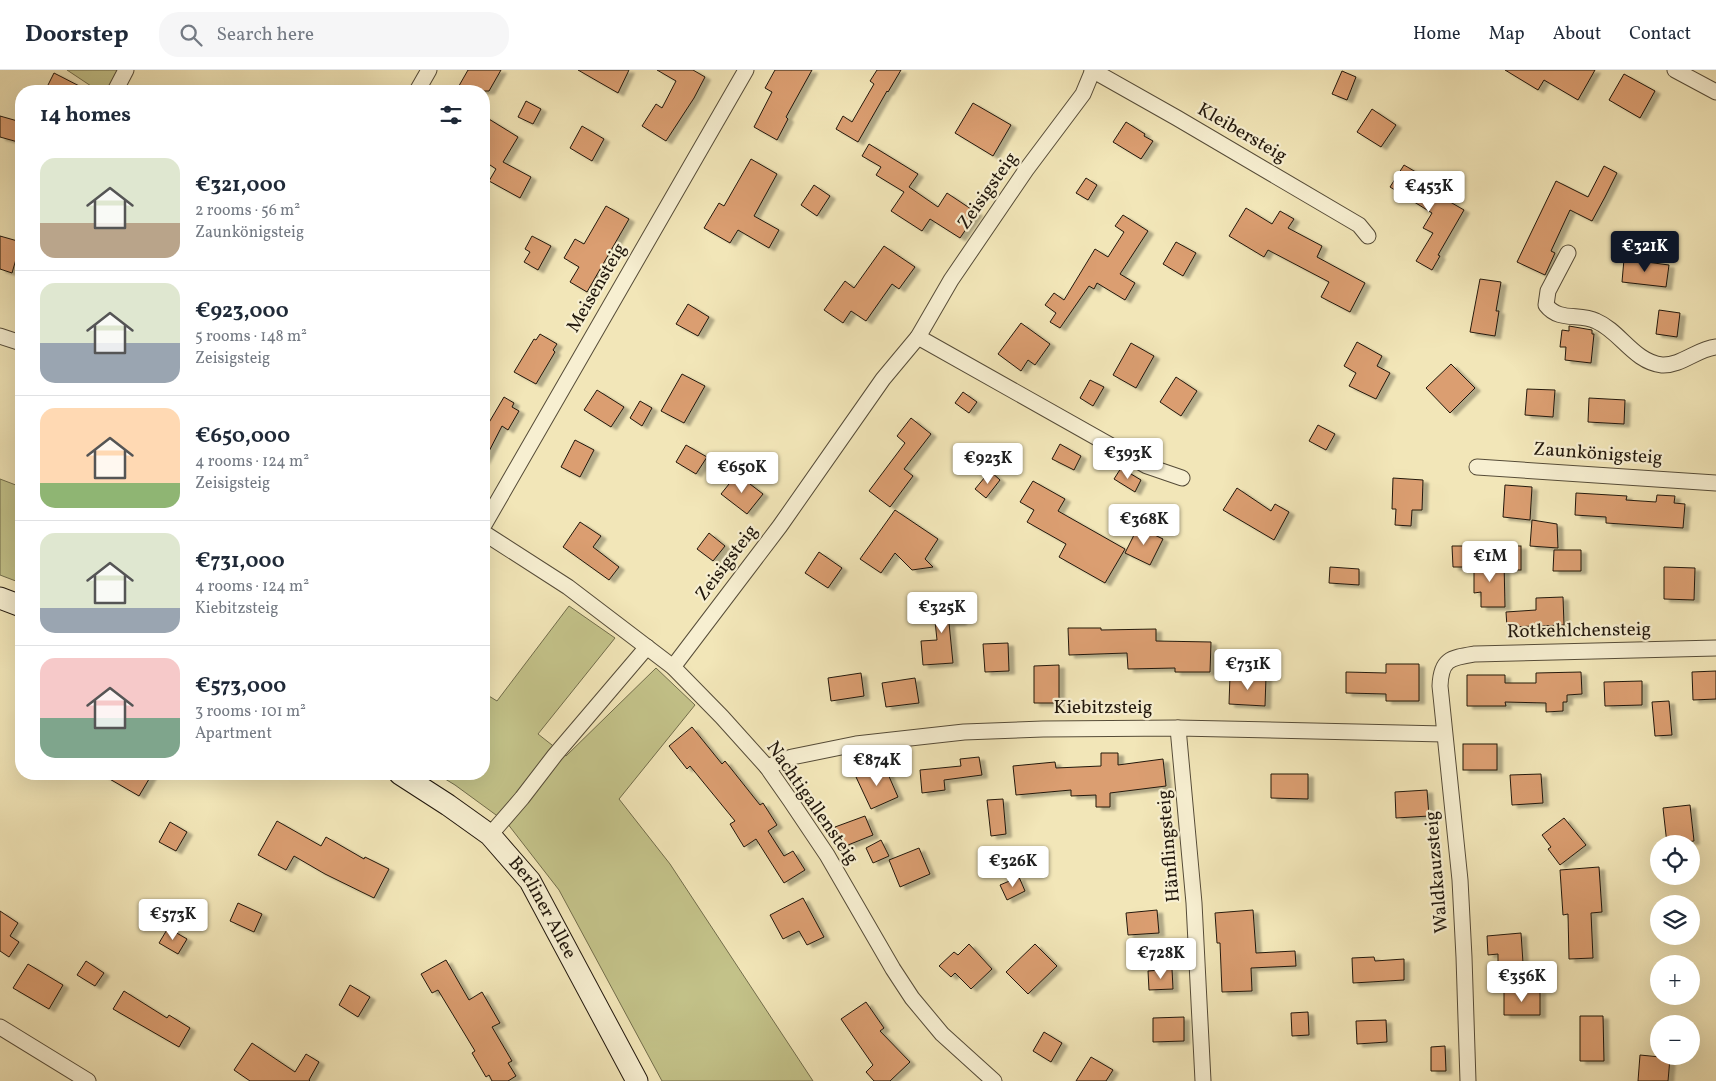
<!DOCTYPE html>
<meta charset="utf-8">
<style>
body{margin:0;font-family:Vollkorn,serif;background:#f6f6f7;color:#1f2937;height:100vh;display:flex;flex-direction:column;font-size:19px;white-space:nowrap}
*{box-sizing:border-box;margin:0}
p{font-size:16px;color:#747a83}
.icon{flex:none;width:28px;height:28px;fill:none;stroke:currentColor;stroke-width:2;stroke-linecap:round;stroke-linejoin:round}
.map{position:relative;flex:1;overflow:hidden}
.side{position:absolute;left:15px;top:15px;width:475px;height:695px;display:flex;flex-direction:column;background:#fff;border-radius:20px;box-shadow:0 5px 20px #0002}
.side>*{flex:none}
.fabs{position:absolute;left:1650px;top:765px;display:grid;gap:10px}
.fabs a{display:grid;place-items:center;width:50px;height:50px;border-radius:50%;background:#fff;box-shadow:0 5px 20px #0002;font-size:25px}
.price{position:absolute;translate:-50% -42px;padding:0 11px;border-radius:5px;background:#fff;color:#222;font-size:16px;line-height:32px;filter:drop-shadow(0 1px 2px #0008)}
.price::after{content:'';position:absolute;left:50%;top:30px;width:15px;height:11px;margin-left:-8px;background:inherit;clip-path:polygon(0 0,100% 0,50% 100%)}
.price.active{background:#111827;color:#fff}
ul{padding:0;list-style:none}
li{display:flex;align-items:center;gap:15px;height:125px;padding:0 25px}
li+li{border-top:1px solid #e0e1e3}
li span{display:grid;place-items:center;flex:none;width:140px;height:100px;border-radius:15px;color:#555}
li>.icon{margin-inline-start:auto}
span .icon{width:60px;height:60px;fill:#fffc;stroke-width:1}
li b{font-size:21px}
h2{display:flex;justify-content:space-between;align-items:center;height:60px;padding:0 25px;font-size:21px}
header{display:flex;align-items:center;gap:30px;box-sizing:border-box;height:70px;padding:0 25px;background:#fff;border-bottom:1px solid #e0e1e3}
header strong{font-size:24px}
nav{display:flex;gap:28px;margin-inline-start:auto;font-size:18px}
.search{width:350px;height:45px;background:#f6f6f7;display:flex;align-items:center;gap:12px;box-sizing:border-box;padding:0 18px;border-radius:20px;color:#747a83;font-size:19px}
.map>svg:first-child{display:block}
.green{fill:#c3c289;stroke:#726d4b}
.building{fill:#db9e71;stroke:#22180d;filter:url(#shadow)}
.lines{fill:none;stroke-linecap:round;stroke-linejoin:round}
.street-casing{stroke:#564c38;stroke-width:17}
.secondary-casing{stroke:#22180d;stroke-width:23}
.street{stroke:#f7efd1;stroke-width:15}
.secondary{stroke:#f7efd1;stroke-width:21}
.labels{text-anchor:middle;dominant-baseline:central;stroke-width:4.5;stroke-linejoin:round;paint-order:stroke}
.street-label{font-size:19px;fill:#22180d;stroke:#f7efd1}
</style>
<header>
<strong>Doorstep</strong>
<div class="search"><svg class="icon" aria-label="search" viewBox="0 0 24 24"><circle cx="10" cy="10" r="6"/><path d="M15 15l6 6"/></svg>Search here</div>
<nav><a>Home</a><a>Map</a><a>About</a><a>Contact</a></nav>
</header>
<div class="map">
<svg width="1716" height="1011" viewBox="0 0 1716 1011">
<defs>
<filter id="shadow"><feDropShadow dx="5.5" dy="3" stdDeviation="1" flood-color="#0004"/></filter>
</defs>
<rect width="100%" height="100%" fill="#f2e6b8"/>
<filter id="stains"><feTurbulence type="fractalNoise" baseFrequency=".004" numOctaves="4"/><feColorMatrix values="0 0 0 0 .2 0 0 0 0 .09 0 0 0 0 .02 0 0 0 .5 -.17"/></filter>
<radialGradient id="worn" r=".72"><stop offset=".6" stop-color="#630" stop-opacity="0"/><stop offset="1" stop-color="#630" stop-opacity=".3"/></radialGradient>
<!-- green -->
<g class="green">
<path d="M67 0H123L113 21 94 18Z"/>
<path d="M0 409 21 417V513L0 505Z"/>
<path d="M569 536 615 568 538 664 566 686 656 598 695 635 619 729 670 794 813 1011H662L559 820 507 753 455 715 437 704H484V623L497 631Z"/>
</g>
<!-- building -->
<g class="building">
<path d="M468 0H501L489 21H456Z"/>
<path d="M578 0H629L618 23Z"/>
<path d="M657 0H693L705 7 694 28 666 71 642 56 656 34 662 38 676 11Z"/>
<path d="M775 0H812L786 47 788 49 777 70 754 57 772 22 765 18Z"/>
<path d="M877 0H901L888 22 887 21 858 72 836 59 843 46 852 52 874 14 870 11Z"/>
<path d="M1505 0H1595L1578 30 1544 10 1538 20Z"/>
<path d="M1342 1 1356 7 1347 30 1332 24Z"/>
<path d="M54 3 89 21H45Z"/>
<path d="M1624 4 1655 21 1640 48 1609 30Z"/>
<path d="M526 31 541 39 533 54 518 47Z"/>
<path d="M973 33 1011 55 993 86 955 63Z"/>
<path d="M1372 39 1396 55 1381 77 1357 62Z"/>
<path d="M0 46 21 52 18 72 0 67Z"/>
<path d="M484 46 518 67 503 92 531 107 520 128 489 111 496 99 484 91Z"/>
<path d="M1126 52 1145 64 1144 66 1153 71 1141 89 1113 72Z"/>
<path d="M582 56 604 69 592 91 570 78Z"/>
<path d="M869 74 918 104 909 117 938 137 947 123 977 143 960 168 930 149 922 161 891 141 904 122 876 105 881 97 862 86Z"/>
<path d="M751 89 777 104 754 146 779 160 769 178 738 160 730 173 704 158 719 133 724 136Z"/>
<path d="M1404 95 1431 111 1426 118 1464 140 1438 185 1440 186 1432 200 1416 191 1433 163 1423 158 1432 143 1390 117Z"/>
<path d="M1604 96 1617 103 1605 127 1592 151 1570 140 1551 181 1555 183 1545 205 1517 192 1556 111 1588 127Z"/>
<path d="M1086 108 1097 115 1088 130 1076 123Z"/>
<path d="M814 115 830 126 817 146 801 135Z"/>
<path d="M606 136 629 149 587 222 570 212 579 197 564 188 575 169 584 174Z"/>
<path d="M1246 138 1272 154 1280 141 1294 149 1288 158 1322 176 1317 187 1365 213 1350 242 1321 227 1329 212 1268 180 1264 187 1229 166Z"/>
<path d="M1123 145 1148 161 1120 204 1135 213 1125 230 1097 213 1094 219 1089 216 1060 258 1050 252 1056 243 1045 235 1054 223 1064 230 1095 179 1108 187 1124 162 1115 156Z"/>
<path d="M0 166 21 172 12 203 0 199Z"/>
<path d="M532 166 551 176 538 200 524 192 530 182 525 179Z"/>
<path d="M1176 172 1196 183 1183 206 1163 194Z"/>
<path d="M884 176 915 197 899 219 892 214 866 251 851 241 843 253 824 240 845 211 854 218Z"/>
<path d="M1624 189 1669 195 1666 217 1622 212Z"/>
<path d="M1480 209 1501 212 1496 241H1499L1495 266 1470 262Z"/>
<path d="M688 234 709 247 698 266 676 254Z"/>
<path d="M1659 240 1680 243 1677 267 1656 264Z"/>
<path d="M1021 253 1050 274 1035 295 1028 290 1021 301 998 284Z"/>
<path d="M1569 256 1592 260V264H1594L1591 293 1565 290 1566 277H1560L1562 260 1569 261Z"/>
<path d="M540 264 557 274 553 280 555 282 536 314 514 302 534 269 536 270Z"/>
<path d="M1357 272 1382 286 1377 296 1390 303 1376 329 1349 316 1356 303 1344 296Z"/>
<path d="M1131 273 1154 286 1136 318 1113 305Z"/>
<path d="M1451 294 1475 318 1450 343 1426 318Z"/>
<path d="M682 304 705 316 684 353 661 341Z"/>
<path d="M1176 307 1197 321 1181 346 1160 332Z"/>
<path d="M1090 310 1104 317 1093 336 1080 328Z"/>
<path d="M1527 319 1555 320 1553 347 1525 345Z"/>
<path d="M597 320 624 337 611 357 584 340Z"/>
<path d="M963 322 977 332 969 343 955 333Z"/>
<path d="M504 327 514 333 512 337 519 341 508 360 502 356 484 391V361Z"/>
<path d="M1589 328 1625 330 1624 354 1588 352Z"/>
<path d="M640 331 652 338 642 356 630 348Z"/>
<path d="M911 348 931 364 904 399 913 406 890 437 869 421 905 373 897 366Z"/>
<path d="M1318 355 1335 364 1326 380 1309 371Z"/>
<path d="M575 370 594 380 580 407 561 397Z"/>
<path d="M1060 374 1081 386 1074 400 1052 389Z"/>
<path d="M686 375 707 387 696 404 676 392Z"/>
<path d="M1121 398 1141 410 1135 422 1114 409Z"/>
<path d="M990 401 1000 410 986 428 975 419Z"/>
<path d="M737 404 763 424 747 444 721 424Z"/>
<path d="M1393 408 1423 410 1422 440H1412L1411 456 1395 455 1396 439H1392Z"/>
<path d="M1033 411 1065 429 1058 441 1125 479 1105 513 1059 487 1066 474 1027 452 1034 440 1020 432Z"/>
<path d="M1505 415 1532 417 1530 450 1503 447Z"/>
<path d="M1237 418 1271 441 1275 434 1289 442 1274 470 1223 440Z"/>
<path d="M1576 423 1627 426 1626 430 1656 432 1657 425 1675 426 1674 433 1685 434 1683 458 1606 453V447L1575 445Z"/>
<path d="M895 440 938 469 925 489 933 497 912 500 895 483 881 503 860 489Z"/>
<path d="M1532 450 1557 454 1558 478 1530 476Z"/>
<path d="M580 452 601 466 593 477 619 497 609 510 563 477Z"/>
<path d="M1138 457 1163 469 1150 495 1125 483Z"/>
<path d="M709 463 725 476 713 491 697 479Z"/>
<path d="M1452 476H1466V497H1453Z"/>
<rect x="1507" y="476" width="14" height="24"/>
<path d="M1554 480H1581V501H1553Z"/>
<path d="M819 482 842 498 828 518 805 503Z"/>
<path d="M1474 492H1504L1505 537H1481V522L1474 523Z"/>
<path d="M1330 497 1359 499V515L1329 513Z"/>
<path d="M1664 497 1695 498 1694 530 1664 529Z"/>
<path d="M1563 527 1564 555 1507 557 1506 542 1536 540V528Z"/>
<path d="M959 529 961 552 949 553 953 593 923 595 921 571 937 570 933 532Z"/>
<path d="M1068 558H1101V560L1156 559V571L1211 572 1210 602H1175V598L1128 599 1127 583 1069 585Z"/>
<path d="M1008 573 1009 601 985 602 983 574Z"/>
<path d="M1386 594H1419V631H1386V624L1346 623V602L1386 603Z"/>
<path d="M1059 595V633H1034V596Z"/>
<path d="M1716 601V629L1693 630 1692 602Z"/>
<path d="M1581 602 1582 624 1567 625V632H1563V641L1546 642V633L1505 632 1506 636H1467V605H1505V613H1536V603Z"/>
<path d="M861 603 864 626 831 631 828 608Z"/>
<path d="M1230 606 1266 607 1265 636 1229 634Z"/>
<path d="M915 608 919 633 886 637 882 613Z"/>
<path d="M1642 611V635L1605 636 1604 612Z"/>
<path d="M1669 631 1672 665 1655 666 1652 632Z"/>
<path d="M692 657 722 694 725 691 760 735 763 733 777 755 768 761 784 786 793 781 805 800 784 813 756 769 744 777 730 754 735 751 690 696 687 699 669 676Z"/>
<rect x="1463" y="674" width="34" height="26"/>
<path d="M1101 683H1118V695L1163 689 1166 716 1110 723V737H1096V725L1071 726V720L1016 725 1013 696 1055 692 1056 698 1101 696Z"/>
<path d="M979 687 982 705 944 710 945 720 922 723 920 700 961 696 960 689Z"/>
<path d="M884 695 898 727 871 739 856 707Z"/>
<path d="M101 704H152L139 726Z"/>
<path d="M1271 704H1308V729L1271 728Z"/>
<path d="M1541 704 1543 733 1512 735 1510 705Z"/>
<path d="M1427 720 1429 746 1396 748 1395 722Z"/>
<path d="M1003 729 1006 764 991 766 987 730Z"/>
<path d="M1690 735 1694 771 1667 774 1663 738Z"/>
<path d="M865 746 873 765 843 777 835 757Z"/>
<path d="M1564 748 1586 775 1560 795 1548 779 1551 777 1542 765Z"/>
<path d="M277 751 321 776 326 767 364 789 365 787 389 799 374 828 325 804 294 786 286 800 258 785Z"/>
<path d="M170 752 187 762 176 781 159 772Z"/>
<path d="M881 770 889 786 873 793 866 778Z"/>
<path d="M919 778 930 804 900 817 889 790Z"/>
<path d="M1599 797 1602 842 1591 843 1593 888 1569 889 1568 844 1563 845 1560 800Z"/>
<path d="M1019 807 1025 821 1007 830 1000 815Z"/>
<path d="M803 828 824 867 807 875 799 861 783 869 770 845Z"/>
<path d="M238 833 262 844 254 862 230 851Z"/>
<path d="M1157 840 1159 863 1128 865 1126 843Z"/>
<path d="M1253 840 1256 883 1295 881 1296 896 1251 898 1252 921 1222 922 1220 873H1217L1215 843Z"/>
<path d="M0 841 18 853 10 866 19 872 9 887 0 881Z"/>
<path d="M168 858 187 869 178 884 159 873Z"/>
<path d="M1521 863 1523 893 1498 895V884L1488 885 1487 866Z"/>
<path d="M969 874 992 899 971 919 955 903 951 907 939 896 954 882 958 885Z"/>
<path d="M1035 874 1057 896 1028 924 1006 902Z"/>
<path d="M1374 887 1375 891 1404 889V910L1353 913 1352 888Z"/>
<path d="M446 890 469 930 482 922 500 953 492 957 512 991 508 993 516 1006 508 1011H492L489 1005 486 1007 472 983 475 981 438 920 432 923 421 904Z"/>
<path d="M86 891 104 903 95 916 77 905Z"/>
<path d="M28 894 63 915 49 939 13 918Z"/>
<path d="M1172 899 1173 919 1149 920 1148 901Z"/>
<path d="M350 915 370 927 358 947 339 935Z"/>
<path d="M124 921 167 948 169 945 190 958 179 977 113 939Z"/>
<path d="M1540 921V945H1504V922Z"/>
<path d="M866 932 884 958 880 961 910 992 890 1011H874L866 1002 873 995 841 949Z"/>
<path d="M1308 942 1309 965 1292 966 1291 943Z"/>
<path d="M1580 946H1603L1604 991H1580Z"/>
<path d="M1184 947V971L1153 972V948Z"/>
<path d="M1386 950 1387 972 1357 974 1356 951Z"/>
<path d="M1044 962 1062 973 1051 992 1033 981Z"/>
<path d="M252 973 295 1002 306 984 319 992 309 1010 310 1011H250L234 1000Z"/>
<path d="M1445 976 1446 1001H1431V977Z"/>
<path d="M1640 985 1670 988 1668 1011H1638Z"/>
<path d="M1091 987 1113 1000 1106 1011H1076Z"/>
</g>
<g class="lines">
<defs>
<g id="street">
<path d="M1092 0 1177 48 1359 155 1368 166"/>
<path d="M1675 0 1716 22"/>
<path d="M115 21 126 0"/>
<path d="M417 21 429 0"/>
<path d="M1568 183 1548 221 1546 235C1559 252 1579 243 1596 251 1620 261 1634 292 1662 295 1681 296 1697 279 1716 277"/>
<path d="M0 266 21 273"/>
<path d="M918 267 1147 396 1182 408"/>
<path d="M1477 397 1716 413"/>
<path d="M484 455 746 0"/>
<path d="M484 463 568 517 673 597 722 647 767 697 790 730 827 785 893 899 912 928 942 964 994 1011"/>
<path d="M673 597 780 456 883 309 918 267 951 210 1026 100 1083 24 1093 0"/>
<path d="M1178 658 1194 833 1203 1011"/>
<path d="M767 697 792 687 856 674 964 662 1043 659 1178 658 1444 664"/>
<path d="M490 765 522 728 555 685 647 577"/>
<path d="M0 957 88 1011"/>
<path d="M1468 1011 1464 887 1460 810 1440 616C1441 589 1450 588 1475 584L1716 578"/>
</g>
<g id="secondary">
<path d="M0 528 21 536"/>
<path id="s1" d="M400 704 448 735 490 765 530 811 637 1011"/>
</g>
</defs>
<!-- street casing -->
<use href="#street" class="street-casing"/>
<!-- secondary casing -->
<use href="#secondary" class="secondary-casing"/>
<!-- street -->
<use href="#street" class="street"/>
<!-- secondary -->
<use href="#secondary" class="secondary"/>
</g>
<g class="labels">
<!-- street labels -->
<g class="street-label">
<text transform="translate(1242 63) rotate(30)">Kleibersteig</text>
<text transform="translate(988 121) rotate(-55)">Zeisigsteig</text>
<text transform="translate(597 218) rotate(-60)">Meisensteig</text>
<text transform="translate(1598 384) rotate(4)">Zaunkönigsteig</text>
<text transform="translate(727 493) rotate(-53)">Zeisigsteig</text>
<text transform="translate(1579 561) rotate(-1)">Rotkehlchensteig</text>
<text x="1103" y="638">Kiebitzsteig</text>
<text transform="translate(812 733) rotate(55)">Nachtigallensteig</text>
<text transform="translate(1169 776) rotate(-95)">Hänflingsteig</text>
<text transform="translate(1437 802) rotate(-95)">Waldkauzsteig</text>
<text stroke="none"><textPath href="#s1" startOffset="199">Berliner Allee</textPath></text>
</g>
</g>
<rect width="100%" height="100%" filter="url(#stains)"/>
<rect width="100%" height="100%" fill="url(#worn)"/>
</svg>
<div class="fabs">
<a><svg class="icon" aria-label="locate" viewBox="0 0 24 24"><circle cx="12" cy="12" r="6"/><path d="M12 2v4M12 18v4M2 12h4M18 12h4"/></svg></a>
<a><svg class="icon" aria-label="layers" viewBox="0 0 24 24"><path d="M12 4l9 5-9 5-9-5zM3 14l9 5 9-5"/></svg></a>
<a>+</a>
<a>−</a>
</div>
<b class="price" style="left:1429px;top:143px">€453K</b>
<b class="price active" style="left:1645px;top:203px">€321K</b>
<b class="price" style="left:1128px;top:410px">€393K</b>
<b class="price" style="left:988px;top:415px">€923K</b>
<b class="price" style="left:742px;top:424px">€650K</b>
<b class="price" style="left:1144px;top:476px">€368K</b>
<b class="price" style="left:1490px;top:513px">€1M</b>
<b class="price" style="left:942px;top:564px">€325K</b>
<b class="price" style="left:1248px;top:621px">€731K</b>
<b class="price" style="left:877px;top:717px">€874K</b>
<b class="price" style="left:1013px;top:818px">€326K</b>
<b class="price" style="left:173px;top:871px">€573K</b>
<b class="price" style="left:1161px;top:910px">€728K</b>
<b class="price" style="left:1522px;top:933px">€356K</b>
<section class="side">
<h2>14 homes<svg class="icon" aria-label="filters" viewBox="0 0 24 24"><path d="M4 7h16M4 17h16"/><circle cx="9" cy="7" r="2"/><circle cx="15" cy="17" r="2"/></svg></h2>
<ul>
<li><span style="background:linear-gradient(#dfe7d0 65%,#b9a48a 0)"><svg class="icon" aria-label="home" viewBox="0 0 24 24"><path d="M3 11l9-7 9 7M6 9v11h12V9"/></svg></span><div><b>€321,000</b><p>2 rooms · 56 m²</p><p>Zaunkönigsteig</p></div></li>
<li><span style="background:linear-gradient(#dfe7d0 60%,#9aa5b1 0)"><svg class="icon" aria-label="home" viewBox="0 0 24 24"><path d="M3 11l9-7 9 7M6 9v11h12V9"/></svg></span><div><b>€923,000</b><p>5 rooms · 148 m²</p><p>Zeisigsteig</p></div></li>
<li><span style="background:linear-gradient(#ffd9b3 75%,#8fb573 0)"><svg class="icon" aria-label="home" viewBox="0 0 24 24"><path d="M3 11l9-7 9 7M6 9v11h12V9"/></svg></span><div><b>€650,000</b><p>4 rooms · 124 m²</p><p>Zeisigsteig</p></div></li>
<li><span style="background:linear-gradient(#dfe7d0 75%,#9aa5b1 0)"><svg class="icon" aria-label="home" viewBox="0 0 24 24"><path d="M3 11l9-7 9 7M6 9v11h12V9"/></svg></span><div><b>€731,000</b><p>4 rooms · 124 m²</p><p>Kiebitzsteig</p></div></li>
<li><span style="background:linear-gradient(#f6c9c9 60%,#7fa58c 0)"><svg class="icon" aria-label="home" viewBox="0 0 24 24"><path d="M3 11l9-7 9 7M6 9v11h12V9"/></svg></span><div><b>€573,000</b><p>3 rooms · 101 m²</p><p>Apartment</p></div></li>
</ul>
</section>
</div>
